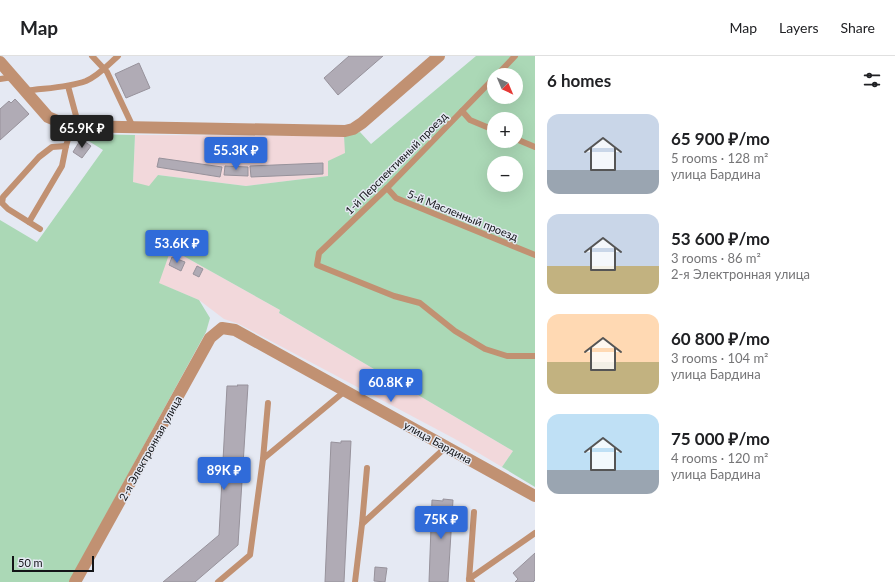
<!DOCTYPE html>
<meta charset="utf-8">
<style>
body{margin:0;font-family:Lato,sans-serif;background:#f2f2f2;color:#202124;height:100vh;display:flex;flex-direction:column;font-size:15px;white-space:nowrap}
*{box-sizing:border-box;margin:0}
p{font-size:13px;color:#757577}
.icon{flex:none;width:22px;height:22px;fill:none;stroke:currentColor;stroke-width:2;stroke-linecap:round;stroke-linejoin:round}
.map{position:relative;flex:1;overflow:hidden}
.sheet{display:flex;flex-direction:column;background:#fff;width:360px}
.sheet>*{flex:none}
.needle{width:26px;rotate:136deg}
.tools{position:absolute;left:487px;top:12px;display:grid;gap:8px}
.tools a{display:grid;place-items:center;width:36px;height:36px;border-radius:50%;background:#fff;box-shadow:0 4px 16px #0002;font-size:20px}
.scale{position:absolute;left:12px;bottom:10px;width:82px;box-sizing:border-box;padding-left:4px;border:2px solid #131417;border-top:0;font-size:11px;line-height:14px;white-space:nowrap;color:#131417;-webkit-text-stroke:3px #e5e9f3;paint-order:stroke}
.price{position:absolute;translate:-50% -34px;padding:0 9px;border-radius:4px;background:#306bd9;color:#fff;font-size:13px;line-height:26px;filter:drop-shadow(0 1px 2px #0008)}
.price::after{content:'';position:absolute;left:50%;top:24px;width:12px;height:9px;margin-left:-6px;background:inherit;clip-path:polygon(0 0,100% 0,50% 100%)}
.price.selected{background:#222;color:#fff}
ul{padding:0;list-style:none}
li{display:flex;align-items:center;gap:12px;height:100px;padding:0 12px}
li span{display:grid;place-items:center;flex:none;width:112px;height:80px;border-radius:12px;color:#555}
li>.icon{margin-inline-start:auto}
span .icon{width:48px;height:48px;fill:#fffc;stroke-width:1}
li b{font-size:17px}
h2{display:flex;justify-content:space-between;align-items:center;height:48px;padding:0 12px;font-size:17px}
header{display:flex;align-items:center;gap:24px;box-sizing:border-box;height:56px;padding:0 20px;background:#fff;border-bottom:1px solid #e0e0e0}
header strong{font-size:19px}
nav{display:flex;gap:22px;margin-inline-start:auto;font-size:14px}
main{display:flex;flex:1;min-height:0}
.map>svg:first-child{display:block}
.industrial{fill:#f2d8db}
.green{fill:#abd8b6;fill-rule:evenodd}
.building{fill:#b0abb5;stroke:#97929b}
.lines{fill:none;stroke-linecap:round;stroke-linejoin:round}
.lane{stroke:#c19172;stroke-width:6}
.street{stroke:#c19172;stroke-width:12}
.labels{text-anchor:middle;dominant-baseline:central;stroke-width:3;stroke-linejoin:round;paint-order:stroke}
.street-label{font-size:11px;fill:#131417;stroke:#e5e9f3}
</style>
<header>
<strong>Map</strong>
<nav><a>Map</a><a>Layers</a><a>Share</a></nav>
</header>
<main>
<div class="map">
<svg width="535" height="526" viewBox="0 0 535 526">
<rect width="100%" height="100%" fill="#e5e9f3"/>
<!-- industrial -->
<g class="industrial">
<path d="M135 79 344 80 346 97 329 120 246 130 158 119 149 131 133 126Z"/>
<path d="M171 193 280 254 279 257 513 395 502 411 455 383 239 268 224 263 199 244 158 227Z"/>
</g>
<!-- green -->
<path class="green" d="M476 0H535V431L502 411 513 395 279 257 280 254 171 193 159 227 199 244 210 262 206 276 69 526H0V164L37 186 103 94 87 84 85 78 135 79 133 126 149 130 158 119 246 130 328 120V105L345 97 344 80 360 76 371 88ZM494 19H516V41H494ZM494 63H516V85H494ZM494 107H516V129H494Z"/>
<!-- building -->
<g class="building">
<path d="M349 0H383L338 39 324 22Z"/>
<path d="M139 7 150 32 126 42 115 18Z"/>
<path d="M15 43 29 58 0 84V53L9 45 11 47Z"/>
<path d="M81 83 91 90 82 102 73 96Z"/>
<path d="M159 102 222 111 220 121 157 111Z"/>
<path d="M323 107V118L251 121 250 110Z"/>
<path d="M225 110 248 111V120L224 119Z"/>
<path d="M172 201 185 206 181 215 169 209Z"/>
<path d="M197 210 203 213 199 221 193 218Z"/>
<path d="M237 329H248L238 489 195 526H163L219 479 227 330H238Z"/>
<path d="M341 385H351L344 526H325L331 386 341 387Z"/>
<path d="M443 443 453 444 448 526H429L432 444 443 445Z"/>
<path d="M535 497V524L533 526H515L518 523 513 517Z"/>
<path d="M375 511 387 512 385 526 374 525Z"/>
</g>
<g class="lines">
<!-- lane -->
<g class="lane">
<path d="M92 0 107 16 133 71"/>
<path d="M497 19 515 0"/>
<path d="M494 22 387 132 319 197 317 209 394 240 420 247 455 275 485 293 507 300H535"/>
<path d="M0 23 13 21"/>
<path d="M68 30 79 71"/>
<path d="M25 35C45 32 67 32 86 25 98 20 108 9 118 0"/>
<path d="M462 55 470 64 494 74"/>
<path d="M516 83 535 91"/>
<path d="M387 132 396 142 535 199"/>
<path d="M29 166 62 110 66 90 69 80V70"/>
<path d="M40 173 8 153 2 147 3 141 39 101 52 91 66 90"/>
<path d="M268 347 263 403 345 335"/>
<path d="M367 412 362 468 446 391"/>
<path d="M469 524 474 456"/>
<path d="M218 526 250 499 263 403"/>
<path d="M355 526 362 468"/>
<path d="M472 526 469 523 535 477"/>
</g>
<!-- street -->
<g class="street">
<path d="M0 6 48 61 69 70 345 75 353 73 362 67 439 0"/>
<path d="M75 526 210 282 222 272 235 274 535 440"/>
</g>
</g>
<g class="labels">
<!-- street labels -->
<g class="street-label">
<text transform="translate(396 107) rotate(-45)">1-й Перспективный проезд</text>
<text transform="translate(463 159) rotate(22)">5-й Масленный проезд</text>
<text transform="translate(438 386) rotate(29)">улица Бардина</text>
<text transform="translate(150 392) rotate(-61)">2-я Электронная улица</text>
</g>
</g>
</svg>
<div class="tools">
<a><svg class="needle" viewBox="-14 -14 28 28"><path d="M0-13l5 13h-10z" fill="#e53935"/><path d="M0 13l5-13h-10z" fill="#757577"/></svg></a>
<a>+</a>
<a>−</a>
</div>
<div class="scale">50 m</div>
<b class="price selected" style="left:82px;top:93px">65.9K ₽</b>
<b class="price" style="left:236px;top:115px">55.3K ₽</b>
<b class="price" style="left:177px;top:208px">53.6K ₽</b>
<b class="price" style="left:391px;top:347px">60.8K ₽</b>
<b class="price" style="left:224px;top:435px">89K ₽</b>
<b class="price" style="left:441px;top:484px">75K ₽</b>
</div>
<section class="sheet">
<h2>6 homes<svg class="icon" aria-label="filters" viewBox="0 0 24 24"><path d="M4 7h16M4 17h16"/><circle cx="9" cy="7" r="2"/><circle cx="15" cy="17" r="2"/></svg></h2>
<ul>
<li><span style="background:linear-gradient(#c9d6e8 70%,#9aa5b1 0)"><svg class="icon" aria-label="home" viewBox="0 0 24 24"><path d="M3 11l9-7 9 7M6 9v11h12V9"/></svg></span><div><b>65 900 ₽/mo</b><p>5 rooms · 128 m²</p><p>улица Бардина</p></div></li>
<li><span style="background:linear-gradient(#c9d6e8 65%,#c2b280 0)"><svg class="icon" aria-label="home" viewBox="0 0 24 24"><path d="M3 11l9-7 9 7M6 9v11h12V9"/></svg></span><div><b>53 600 ₽/mo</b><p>3 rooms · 86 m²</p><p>2-я Электронная улица</p></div></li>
<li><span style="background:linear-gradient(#ffd9b3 60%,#c2b280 0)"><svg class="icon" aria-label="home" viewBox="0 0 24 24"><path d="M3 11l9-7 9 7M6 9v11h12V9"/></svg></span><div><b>60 800 ₽/mo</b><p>3 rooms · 104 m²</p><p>улица Бардина</p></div></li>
<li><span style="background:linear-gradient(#bfe0f5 70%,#9aa5b1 0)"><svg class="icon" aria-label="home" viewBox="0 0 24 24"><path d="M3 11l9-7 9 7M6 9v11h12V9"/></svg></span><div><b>75 000 ₽/mo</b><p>4 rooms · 120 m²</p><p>улица Бардина</p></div></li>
</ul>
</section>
</main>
